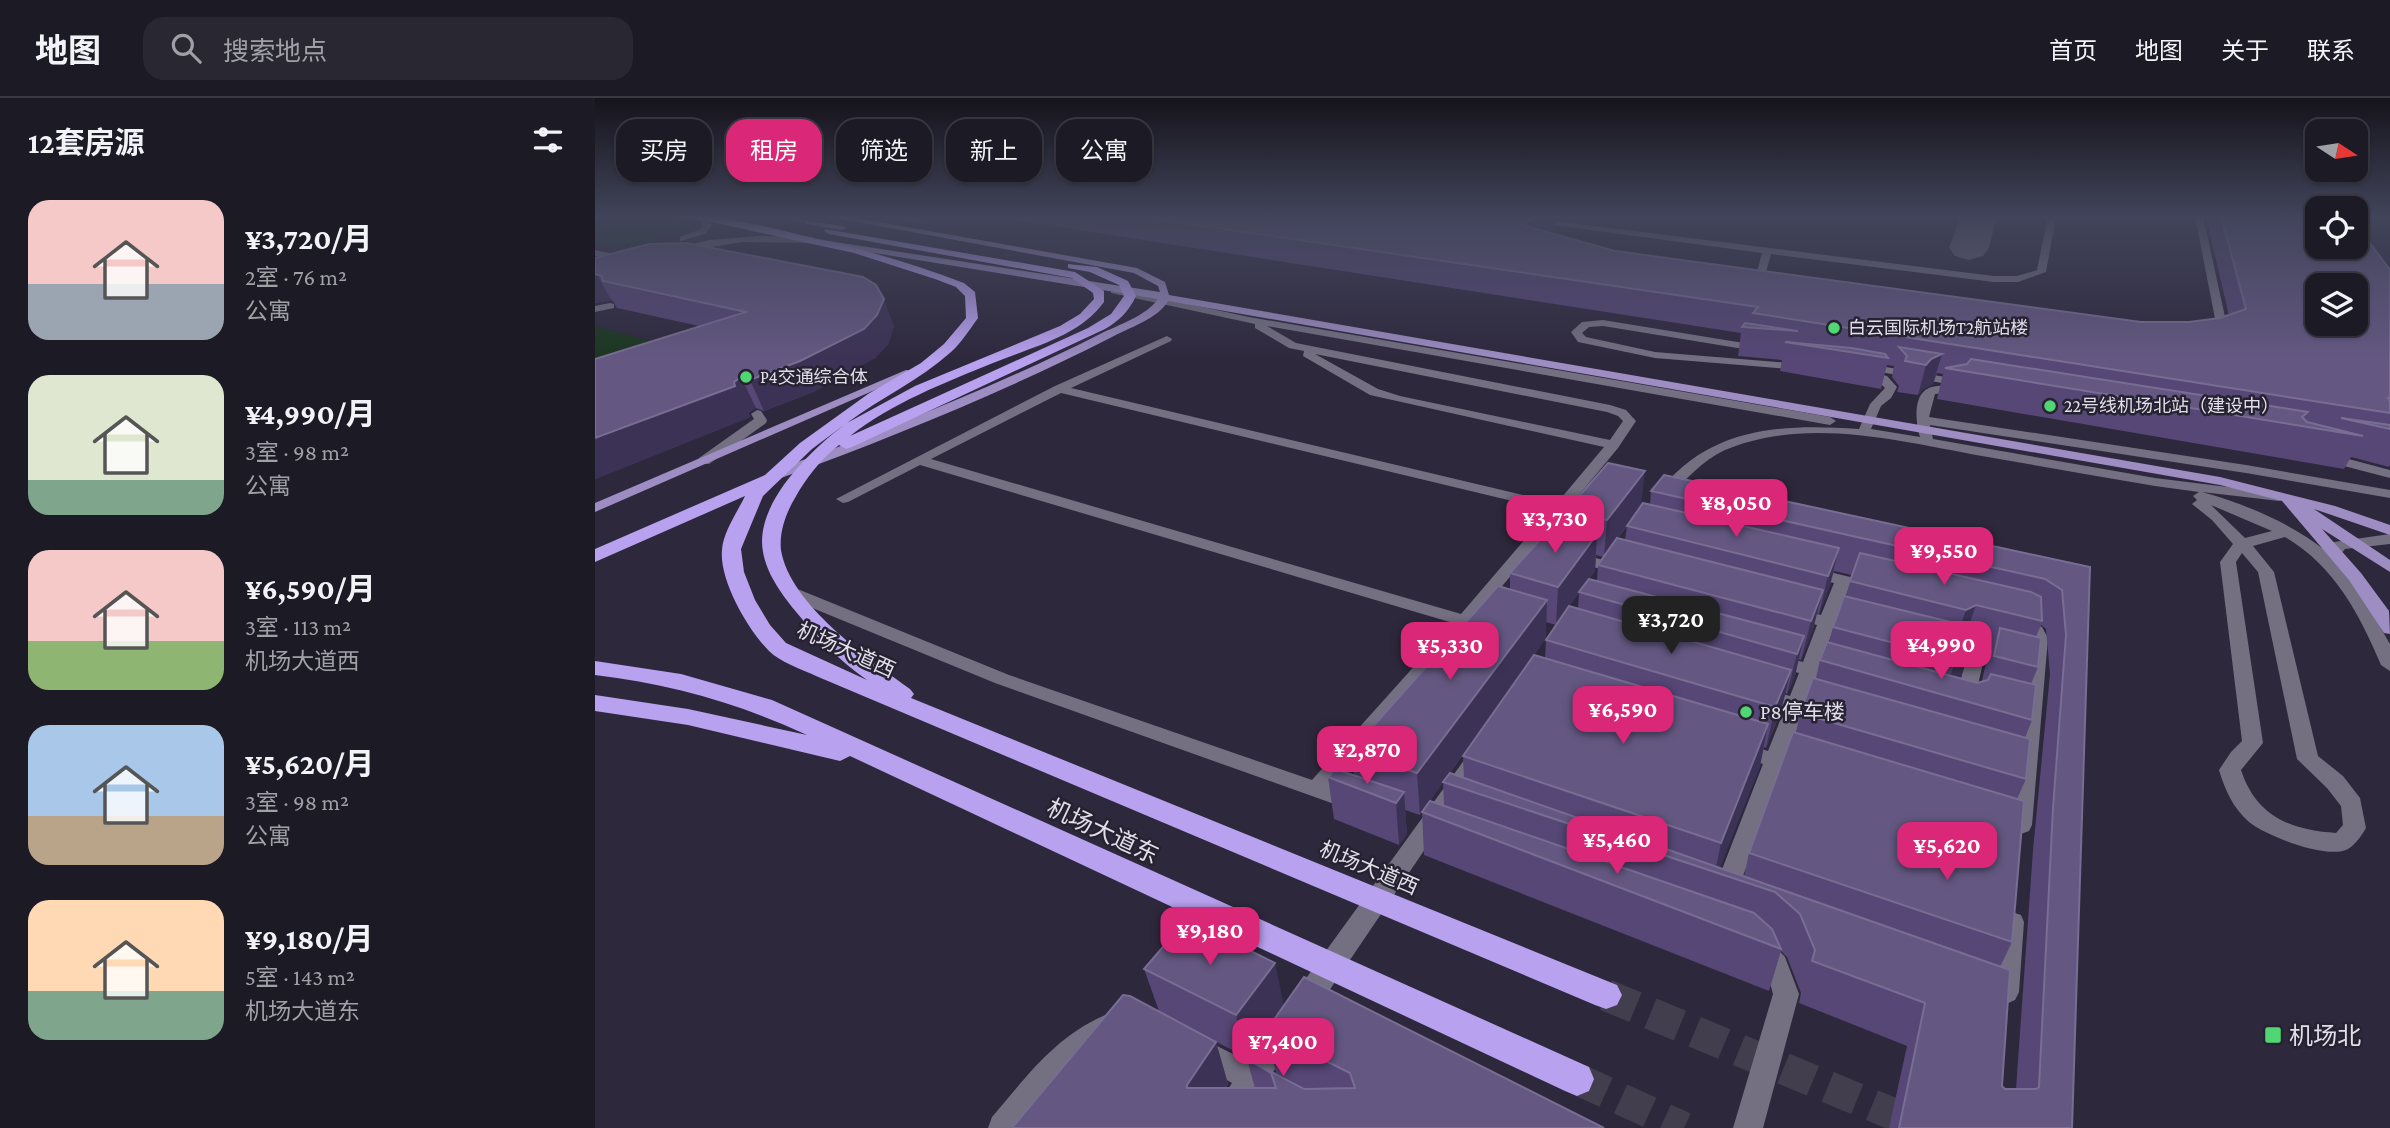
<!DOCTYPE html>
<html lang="zh">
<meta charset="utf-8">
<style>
body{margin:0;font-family:"Crimson Pro","Noto Sans SC",serif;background:#292732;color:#f1f3f6;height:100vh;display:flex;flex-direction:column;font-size:26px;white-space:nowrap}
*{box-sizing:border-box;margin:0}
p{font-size:23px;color:#a0a1a7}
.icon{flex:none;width:38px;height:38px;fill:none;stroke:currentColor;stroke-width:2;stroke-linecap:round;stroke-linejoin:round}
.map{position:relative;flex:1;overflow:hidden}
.side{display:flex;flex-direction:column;background:#1c1a25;width:595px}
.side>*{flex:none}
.banner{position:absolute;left:21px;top:21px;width:665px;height:63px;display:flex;gap:14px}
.needle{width:46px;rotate:102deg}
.controls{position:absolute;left:1710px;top:21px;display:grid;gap:14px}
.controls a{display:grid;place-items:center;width:63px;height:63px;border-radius:14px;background:#1c1a25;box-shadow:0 2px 5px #0004,0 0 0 2px #3a3842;font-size:35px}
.price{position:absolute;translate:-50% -60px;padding:0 16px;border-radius:14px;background:#db2777;color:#fff;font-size:23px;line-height:46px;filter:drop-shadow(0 2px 4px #0008)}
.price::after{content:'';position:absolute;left:50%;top:42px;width:21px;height:16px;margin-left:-10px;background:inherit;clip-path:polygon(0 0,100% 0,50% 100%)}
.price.selected{background:#222;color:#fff}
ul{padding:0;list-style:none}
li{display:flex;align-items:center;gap:21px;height:175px;padding:0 28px}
li span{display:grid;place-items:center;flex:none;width:196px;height:140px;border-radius:21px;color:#555}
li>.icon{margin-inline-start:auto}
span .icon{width:84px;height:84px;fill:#fffc;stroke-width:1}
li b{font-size:30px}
h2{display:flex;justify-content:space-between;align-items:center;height:84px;padding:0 28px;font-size:30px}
.tag{padding:0 24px;border-radius:21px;background:#1c1a25;box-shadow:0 2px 5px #0004,0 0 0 2px #3a3842;font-size:24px;line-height:63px}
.tag.selected{background:#db2777;color:#fff}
header{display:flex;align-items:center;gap:42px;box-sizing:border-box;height:98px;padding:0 35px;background:#1c1a25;border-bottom:2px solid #3a3842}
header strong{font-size:33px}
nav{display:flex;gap:38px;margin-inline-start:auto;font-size:24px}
.search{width:490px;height:63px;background:#292732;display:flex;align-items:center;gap:18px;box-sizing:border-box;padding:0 24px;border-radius:21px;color:#a0a1a7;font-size:26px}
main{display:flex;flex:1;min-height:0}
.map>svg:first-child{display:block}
.built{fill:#2e283d;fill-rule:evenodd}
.green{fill:#1b3620}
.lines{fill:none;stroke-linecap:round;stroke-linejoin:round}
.taxiway{fill:#686472;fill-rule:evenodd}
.highway-tunnel{stroke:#423e4d;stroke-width:32;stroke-dasharray:32 16;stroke-linecap:butt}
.minor{fill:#747082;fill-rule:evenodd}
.major{fill:#9d8dc3;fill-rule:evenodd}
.highway{fill:#b8a1ef;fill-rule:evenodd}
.wall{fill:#564776;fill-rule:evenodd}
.shaded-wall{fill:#3c3255}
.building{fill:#645882;stroke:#786d92;stroke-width:2;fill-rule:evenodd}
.poi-dot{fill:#51d674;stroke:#262231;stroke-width:2.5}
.labels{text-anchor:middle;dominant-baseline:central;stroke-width:5;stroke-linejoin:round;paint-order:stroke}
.far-poi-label{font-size:18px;fill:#e1dee9;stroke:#262231;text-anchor:start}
.street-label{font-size:21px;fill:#e1dee9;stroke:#262231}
.poi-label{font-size:21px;fill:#e1dee9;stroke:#262231;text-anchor:start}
.near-street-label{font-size:24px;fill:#e1dee9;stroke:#262231}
.near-poi-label{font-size:24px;fill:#e1dee9;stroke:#262231;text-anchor:start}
</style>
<header>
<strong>地图</strong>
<div class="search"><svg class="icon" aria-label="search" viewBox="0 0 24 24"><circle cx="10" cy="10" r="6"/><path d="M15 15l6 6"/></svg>搜索地点</div>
<nav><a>首页</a><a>地图</a><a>关于</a><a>联系</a></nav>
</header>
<main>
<section class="side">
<h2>12套房源<svg class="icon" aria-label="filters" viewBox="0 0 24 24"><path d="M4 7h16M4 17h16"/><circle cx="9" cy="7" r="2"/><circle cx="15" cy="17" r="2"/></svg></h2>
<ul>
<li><span style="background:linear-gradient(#f6c9c9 60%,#9aa5b1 0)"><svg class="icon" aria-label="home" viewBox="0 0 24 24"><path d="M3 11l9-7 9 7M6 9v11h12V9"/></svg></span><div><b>¥3,720/月</b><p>2室 · 76 m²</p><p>公寓</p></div></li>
<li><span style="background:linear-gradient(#dfe7d0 75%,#7fa58c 0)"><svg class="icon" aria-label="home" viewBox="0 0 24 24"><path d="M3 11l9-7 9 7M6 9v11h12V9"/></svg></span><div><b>¥4,990/月</b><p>3室 · 98 m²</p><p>公寓</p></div></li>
<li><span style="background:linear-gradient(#f6c9c9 65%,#8fb573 0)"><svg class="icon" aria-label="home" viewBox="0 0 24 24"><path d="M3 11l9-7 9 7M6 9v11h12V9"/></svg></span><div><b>¥6,590/月</b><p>3室 · 113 m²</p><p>机场大道西</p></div></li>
<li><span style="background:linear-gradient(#a9c7e8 65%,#b9a48a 0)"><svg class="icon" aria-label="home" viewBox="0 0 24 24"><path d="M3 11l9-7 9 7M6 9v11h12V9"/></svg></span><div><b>¥5,620/月</b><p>3室 · 98 m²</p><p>公寓</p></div></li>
<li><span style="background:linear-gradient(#ffd9b3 65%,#7fa58c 0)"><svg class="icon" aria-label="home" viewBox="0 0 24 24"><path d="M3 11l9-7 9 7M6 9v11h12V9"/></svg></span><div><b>¥9,180/月</b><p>5室 · 143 m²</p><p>机场大道东</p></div></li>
</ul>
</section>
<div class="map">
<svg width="1795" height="1030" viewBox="0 0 1795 1030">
<rect width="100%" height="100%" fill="#262231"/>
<!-- built -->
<path class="built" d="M0 118H1722V149H1760L1761 118H1795V1030H0ZM1722 187H1760V226H1722Z"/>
<!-- green -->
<g class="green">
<path d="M0 118H81L98 121 100 129C64 145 39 152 0 144Z"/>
<path d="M0 228 82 250 0 279Z"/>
</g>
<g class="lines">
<!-- taxiway -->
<path class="taxiway" d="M1366 118H1402L1394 150 1388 158 1374 162 1360 158 1354 150Z"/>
<!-- highway-tunnel -->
<g class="highway-tunnel">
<path d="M1011 897 1332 1030"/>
<path d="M982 981 1089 1030"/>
</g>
<!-- minor -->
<g class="minor">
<path d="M102 118H108L117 127 110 136 85 143V139L104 132 108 127Z"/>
<path d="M891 118H918L1399 178H1422L1442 172 1453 118H1461L1451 174 1423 184H1399L1176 156C1171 177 1166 177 1184 189L1179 192 1167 188 1161 178 1167 155Z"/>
<path d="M1600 118H1608L1634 237 1622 243 1617 240 1623 236Z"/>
<path d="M164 138 217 139 221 142 217 145 148 144 79 155 75 152 114 142Z"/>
<path d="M0 152 23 157 24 159 20 162 0 158Z"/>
<path d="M519 190 654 219 1235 319 1241 323 1235 327 672 228 701 245 1015 307 1031 312 1041 323 1023 350 944 445 1031 468 1033 471 1031 474 1025 476 937 453 736 689 764 698 767 704 764 710 756 712 400 585 193 500 190 496 199 491 205 492 414 577 717 682 858 525 325 367 253 404 248 405 241 401 460 288 572 238 577 241 576 243 476 290 962 405 1009 349 775 297 708 258 709 253 694 250 660 230V226L516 195V191ZM720 256 1012 314 1023 318 1028 323 1015 342 805 298 783 291ZM466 295 955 412 866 516 336 361Z"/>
<path d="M15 205 19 206V210L0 214V208Z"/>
<path d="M1008 222 1167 248 1173 251 1167 254 1008 228 994 229 987 235 991 239 1060 254 1207 266 1213 269 1207 272 1060 260 983 244 976 234 987 224Z"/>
<path d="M1267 265 1374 283V289L1363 288V294L1340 296 1334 319 1651 367 1795 392V400L1651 375 1335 327 1338 341 1560 380 1689 396 1691 399 1684 403 1607 394C1650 406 1696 425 1731 453L1739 444 1795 436V446L1750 451 1741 462 1767 496 1792 541 1795 546V573L1786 567C1764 515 1739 468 1690 439L1658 448 1679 474 1723 658 1748 678 1765 700 1771 730C1767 737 1760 747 1753 751 1733 762 1671 738 1654 724 1638 710 1630 692 1624 672L1636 654 1647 643 1625 464 1638 446 1617 422 1597 406 1602 402 1598 398 1604 394 1560 388C1502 378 1445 368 1387 358 1304 343 1211 318 1130 352 1108 362 1089 383 1073 400H1063L1061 397C1114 328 1184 326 1264 331L1275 306 1290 290 1284 284 1262 278 1260 276 1266 272 1292 278 1302 289 1296 300 1286 308 1276 331 1325 339C1321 326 1317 297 1334 290 1340 287 1351 288 1358 287L1263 270V266ZM1616 407 1677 433 1650 440ZM1647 455 1663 474 1702 661 1732 690 1746 708 1748 727 1741 735C1695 732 1661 718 1646 672L1668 645 1641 464Z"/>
<path d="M162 312 166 313 172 322 171 325 114 366H104V360L159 321 156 316Z"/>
<path d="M1731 355 1795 372V380L1726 362V356Z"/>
<path d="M1214 469 1284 486 1286 490 1278 495 1254 489 1242 522 1268 529 1271 533 1262 538 1238 532 1225 569 1253 577 1256 581 1253 585 1246 587 1221 580 1212 603 1236 610 1239 615 1236 620 1229 622 1208 615 1192 659 1215 666 1218 671 1215 676 1207 679 1187 672 1141 797 1138 804 1129 807 1120 804 1117 797 1168 666 1137 656 1134 651 1137 646 1144 644 1173 653 1190 610 1158 600 1155 596 1158 592 1165 590 1195 598 1204 575 1171 566 1169 562 1178 556 1208 564 1222 527 1192 519 1189 515 1198 510 1226 517 1239 485 1208 478 1206 474Z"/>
<path d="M1425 520 1447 529 1453 540 1437 727 1434 733 1426 736 1418 733 1415 727 1435 540 1416 525Z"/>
<path d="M1350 551 1386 561 1388 565 1377 612H1363L1360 607 1369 568 1343 561 1341 557 1343 553Z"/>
<path d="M882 652 889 654 892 659 889 664 719 915 709 918 699 915 696 906 699 897 875 654Z"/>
<path d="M1417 814 1426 817 1429 824 1424 894 1420 902 1411 906 1402 902 1398 894 1405 824 1408 817Z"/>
<path d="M1168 842 1177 845 1190 859 1204 896 1168 1030H1138L1178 896 1172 874 1155 853 1159 845Z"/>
<path d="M515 915 525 919 529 928 525 937C481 957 456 993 427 1030H393L397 1019C433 977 462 936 515 915Z"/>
<path d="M689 921 699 925 703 934 677 976 681 986 677 996 667 1000 662 998 641 1030H608L637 985 598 963 594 954 598 945 608 941 652 963 679 925Z"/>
</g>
<!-- major -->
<g class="major">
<path d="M76 118H108L109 120 105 122Z"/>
<path d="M230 118H250L542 170 570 184 574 197 1625 379 1740 408 1795 427V437L1719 411 1795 462V474L1727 431 1766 475 1794 513 1795 536 1789 535 1754 482 1687 403 1625 387 573 203C563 221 533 230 515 240 409 294 298 339 186 380H176V374C288 333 398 290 505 236 523 227 551 218 563 201L224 146 221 141 565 194 563 188 539 175Z"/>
<path d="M208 122 247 128 251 130 247 132 211 126Z"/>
<path d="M311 272 321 274 0 414V405Z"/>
</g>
<!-- highway -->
<g class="highway">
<path d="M89 118C129 118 170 128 210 138 264 150 317 165 369 185L380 194 383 220C375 231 366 245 356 254 325 282 285 300 252 325L320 288 465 228 485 216 499 201 498 195 477 180 234 136 229 133 230 131 480 174 509 193V204C484 239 436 249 398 265 349 285 297 305 255 338L493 230 516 216 529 198 524 187 495 174 473 170V166L502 169 533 183 541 198C534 213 524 223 510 231L257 349 251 351 244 347C225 362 211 380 200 400 191 415 184 434 186 452 195 507 273 560 315 591L319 596 316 600 1022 887 1027 897 1022 907 1011 911 1000 907 221 578C206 571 185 564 174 553 153 532 124 482 127 452 128 434 143 413 150 398L0 464V451L170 377 205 345 273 296 326 265 349 246 371 220 370 198 361 189 340 181 259 155ZM249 327C215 353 159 406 168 454 172 477 188 498 202 515 223 541 245 563 272 582L191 545 175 527 160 502 149 474 146 451 168 398 217 351Z"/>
<path d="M0 563 86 576 177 602 994 969 999 981 994 993 982 998 970 993 255 658 245 663 93 627 0 613V597L93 611 212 637C143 605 75 586 0 577Z"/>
</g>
</g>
<!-- wall -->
<g class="wall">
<path d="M165 118H225L220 121 206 120 207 125Z"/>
<path d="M281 118H353L328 126Z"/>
<path d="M394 118H979L973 122 961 121 960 130 953 135 1020 153 1546 224H1594L1625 220 1634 218 1611 118H1626L1795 172V367L1794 369 1756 359 1749 371 1342 301 1348 276 1342 275 1338 286 1328 291 1323 297 1302 294 1304 288 1297 279 1299 268 1292 267 1286 291 1185 273 1187 262 1143 258 1146 235Z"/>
<path d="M0 160 299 228 293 246 280 260 218 294 169 313 161 310 153 315 155 319 0 381V261L104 228 22 210 18 203 16 202 0 205Z"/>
<path d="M1056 393 1495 469 1477 1030H1294L1312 948 1204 905 1206 895 1192 859 1186 853 1174 893 829 757 827 714 825 717 810 712 812 736 804 747 739 721 733 679 759 677 756 653 915 491V475L970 427 971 413 1055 407ZM1032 428 1030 442 1023 440ZM1001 457 1009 459 1003 467 1002 483 994 481 1000 473ZM1239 473 1257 477 1251 498 1238 529 1234 545 1225 562 1221 580 1205 615 1201 635 1154 755 1149 779 1124 770 1165 668 1169 649 1171 650 1186 613 1190 595 1192 596 1200 578 1203 561 1206 562 1218 531 1222 515 1224 516 1235 487ZM984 495 983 511 974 508ZM951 524 961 527 951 542 950 560 868 658 869 680 855 675 951 540ZM1446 527 1451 531 1455 576 1438 752 1421 991H1410L1407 988 1405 869 1417 844 1422 701 1431 681 1430 640 1437 622 1436 586 1443 569 1441 539ZM1376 548 1396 553 1390 569 1387 583 1382 585 1365 580ZM848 684 849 708 835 703Z"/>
<path d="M549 871 689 907 1009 1030H417L564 913ZM599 932 652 960 671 933 681 975 711 991H709L652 961 660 990H631L633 986 621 944Z"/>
</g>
<!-- shaded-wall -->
<g class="shaded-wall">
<path d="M325 118H353L328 126Z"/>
<path d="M942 118H961L960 130 926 151 927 127Z"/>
<path d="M0 176H2L16 202 1 205 0 202Z"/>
<path d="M289 201 299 228 293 246 280 260 218 294 169 313 155 282Z"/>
<path d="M1347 256 1338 286 1328 291 1323 297 1331 267 1336 261Z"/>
<path d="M146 279 161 310 153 315 155 319 0 381V340L139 284Z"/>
<path d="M1050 373 1046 408 1009 459 1012 422Z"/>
<path d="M1002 436 1000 473 961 527 963 489Z"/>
<path d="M1244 450 1235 487 1224 516 1233 478Z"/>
<path d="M1228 492 1218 531 1206 562 1216 523Z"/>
<path d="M952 502 951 540 825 717 822 675Z"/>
<path d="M1381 507 1368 545 1358 551 1371 512Z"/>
<path d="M1209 538 1200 578 1192 596 1202 556Z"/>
<path d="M1375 553 1361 593 1349 597 1361 561 1365 555Z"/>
<path d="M1196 572 1186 613 1171 650 1180 609Z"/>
<path d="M1173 626 1165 668 1123 775 1120 774 1126 745Z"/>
<path d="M809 694 812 736 804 747 801 705Z"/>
<path d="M680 865 689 908 652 960 641 917Z"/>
<path d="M621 944 633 986 606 1029 592 987Z"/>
</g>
<!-- building -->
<g class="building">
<path d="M540 118H942L927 127 1020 153 1546 224H1594L1625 220 1651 211 1626 118H1722V149H1760V125L1795 172V300H1793L1795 304V315L1158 215 1163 209ZM1722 187H1760V226H1722Z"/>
<path d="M91 145 268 179 281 187 289 201 282 217 269 231 205 263 155 282 146 279 139 284 140 288 0 340V261L151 214 8 183 7 178 0 176V160L54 146Z"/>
<path d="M1150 225 1203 233 1147 229Z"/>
<path d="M1190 244 1257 250 1290 256 1293 260Z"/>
<path d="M1304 249 1347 256 1336 261 1331 267 1310 263 1312 258Z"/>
<path d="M1376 261 1713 314 1707 319 1712 324 1768 338 1350 270 1372 266Z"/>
<path d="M1746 320 1795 327V331Z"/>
<path d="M1013 365 1050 373 1012 422 971 413Z"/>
<path d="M1069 377 1495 469 1477 1030H1304L1330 905 1217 863 1220 852 1205 816 1180 794 848 684 855 675 1415 872 1407 988 1410 991H1441L1444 989 1458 710 1471 537 1467 492 1450 481 1056 393Z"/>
<path d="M1048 405 1244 450 1233 478 1032 428Z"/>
<path d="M960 425 1002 436 963 489 915 475Z"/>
<path d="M1022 440 1228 492 1216 523 1003 467Z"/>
<path d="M1265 455 1436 494 1446 499 1447 523 1381 507 1371 512 1255 483Z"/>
<path d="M994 481 1209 538 1202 556 984 494Z"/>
<path d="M903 488 952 502 822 675 756 653Z"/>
<path d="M1249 498 1380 530 1375 553 1365 555 1361 561 1238 529Z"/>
<path d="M974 508 1196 572 1180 609 951 542Z"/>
<path d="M1405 530 1446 540 1443 569 1399 558Z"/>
<path d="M1232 544 1382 585 1393 582 1396 576 1441 587 1437 622 1225 562Z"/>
<path d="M939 557 1173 626 1126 745 868 658Z"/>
<path d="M1218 580 1435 641 1431 681 1205 615Z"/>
<path d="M1198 634 1429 703 1417 844 1154 755Z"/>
<path d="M740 671 809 694 801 705 733 679Z"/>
<path d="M835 703 1159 815 1177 831 1186 851 827 714Z"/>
<path d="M592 821 680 865 641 917 549 871Z"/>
<path d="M709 879 1009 1030H417L528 897 535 898 621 944 592 987V990H681L676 975 652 961 709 991 760 990 755 975 671 933Z"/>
</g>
<!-- sky -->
<linearGradient id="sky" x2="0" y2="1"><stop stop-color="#15131b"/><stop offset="0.45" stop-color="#41445a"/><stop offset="1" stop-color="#41445a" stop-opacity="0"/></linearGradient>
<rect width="1795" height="263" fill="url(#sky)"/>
<!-- markers -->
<g class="poi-dot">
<circle cx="1239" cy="230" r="7"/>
<circle cx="151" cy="279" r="7"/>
<circle cx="1455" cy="308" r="7"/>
<circle cx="1151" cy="614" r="7"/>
<rect x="1669" y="928" width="18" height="18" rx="3.5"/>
</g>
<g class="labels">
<!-- far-poi labels -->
<g class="far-poi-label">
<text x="1253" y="230">白云国际机场T2航站楼</text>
<text x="165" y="279">P4交通综合体</text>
<text x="1469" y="308">22号线机场北站（建设中）</text>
</g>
<!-- street labels -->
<g class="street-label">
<text transform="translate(251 552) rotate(24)">机场大道西</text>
<text transform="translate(774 770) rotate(23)">机场大道西</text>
</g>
<!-- poi labels -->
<g class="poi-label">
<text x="1165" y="614">P8停车楼</text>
</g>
<!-- near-street labels -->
<g class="near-street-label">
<text transform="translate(508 733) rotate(25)">机场大道东</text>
</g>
<!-- near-poi labels -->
<g class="near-poi-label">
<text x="1694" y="937">机场北</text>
</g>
</g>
</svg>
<div class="controls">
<a><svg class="needle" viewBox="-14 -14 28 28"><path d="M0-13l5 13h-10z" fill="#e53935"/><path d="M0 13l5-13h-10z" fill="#a0a1a7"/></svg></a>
<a><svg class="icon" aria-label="locate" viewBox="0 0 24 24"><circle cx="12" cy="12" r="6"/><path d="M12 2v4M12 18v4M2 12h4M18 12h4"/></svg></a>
<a><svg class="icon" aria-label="layers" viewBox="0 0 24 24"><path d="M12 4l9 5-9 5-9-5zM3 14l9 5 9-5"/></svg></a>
</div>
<b class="price" style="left:1141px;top:441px">¥8,050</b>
<b class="price" style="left:960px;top:457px">¥3,730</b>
<b class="price" style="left:1349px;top:489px">¥9,550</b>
<b class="price selected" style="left:1076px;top:558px">¥3,720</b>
<b class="price" style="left:1346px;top:583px">¥4,990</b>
<b class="price" style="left:855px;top:584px">¥5,330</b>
<b class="price" style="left:1028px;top:648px">¥6,590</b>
<b class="price" style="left:772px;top:688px">¥2,870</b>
<b class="price" style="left:1022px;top:778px">¥5,460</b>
<b class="price" style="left:1352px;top:784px">¥5,620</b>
<b class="price" style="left:615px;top:869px">¥9,180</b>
<b class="price" style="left:688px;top:980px">¥7,400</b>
<div class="banner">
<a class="tag">买房</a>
<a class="tag selected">租房</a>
<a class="tag">筛选</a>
<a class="tag">新上</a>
<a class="tag">公寓</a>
</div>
</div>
</main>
